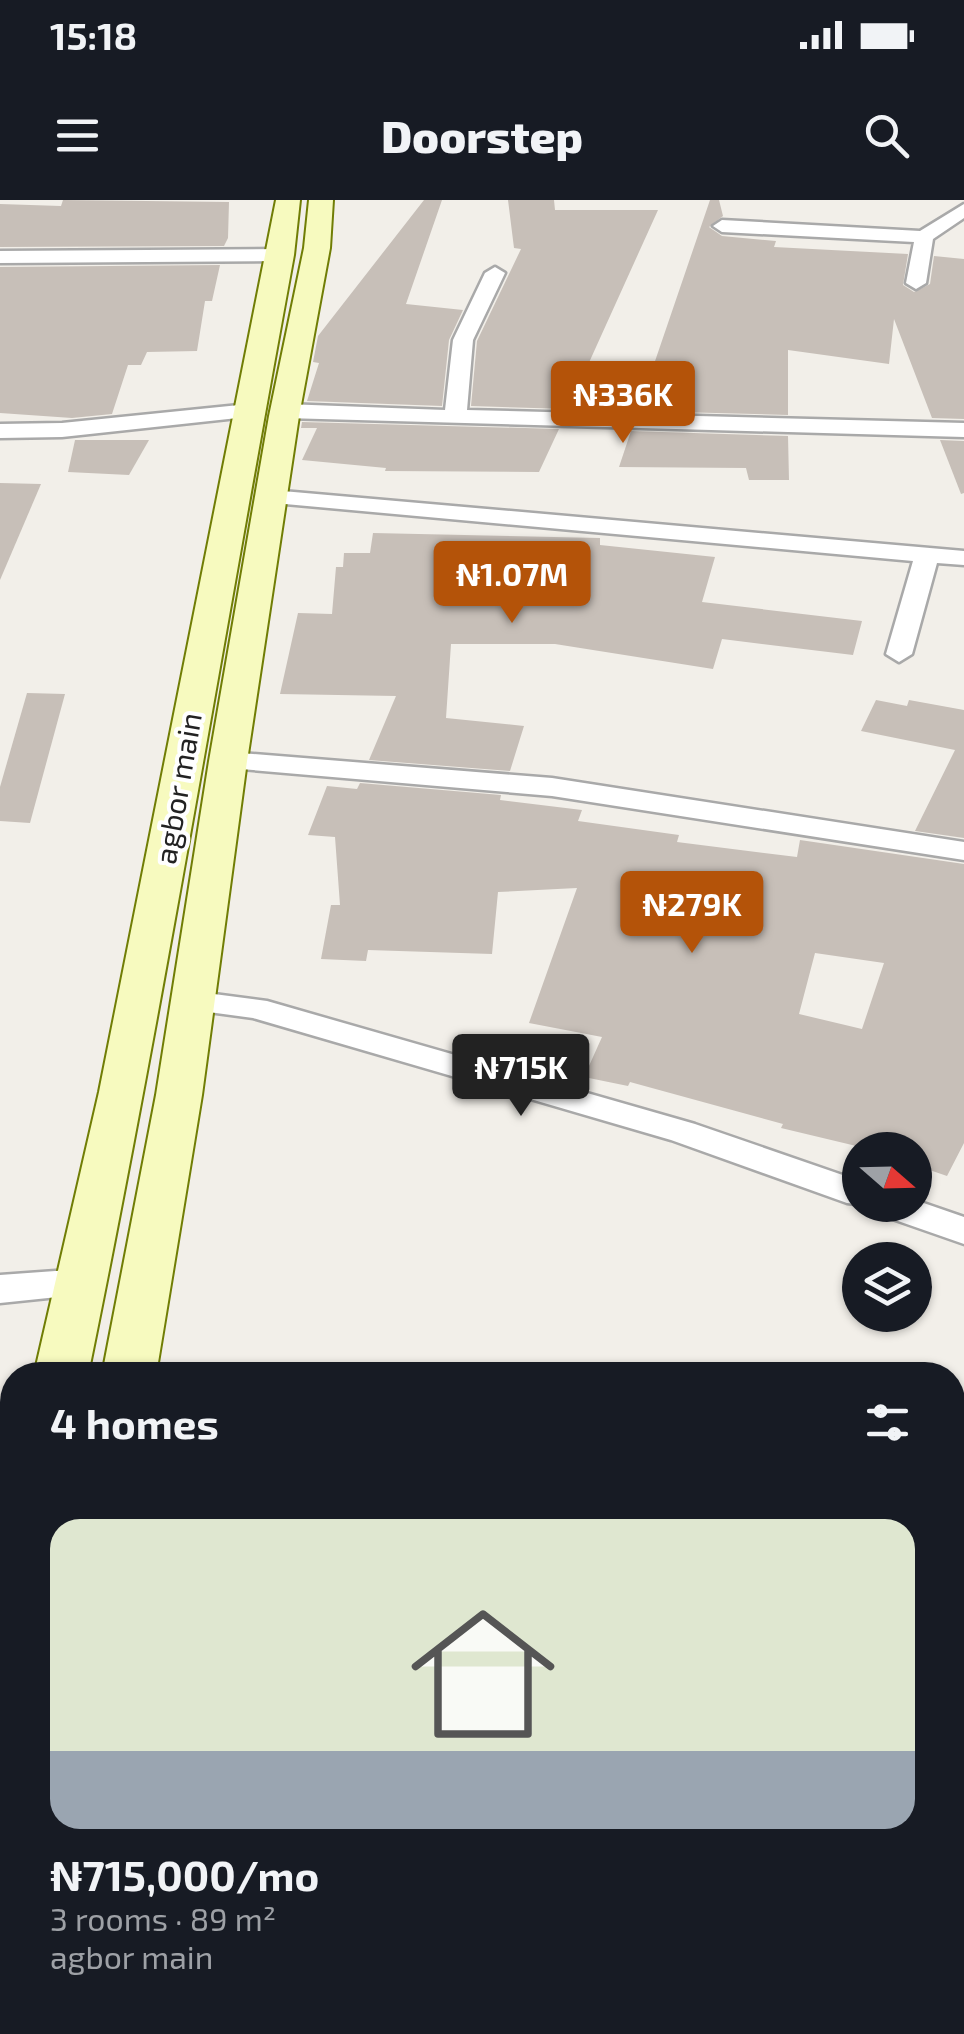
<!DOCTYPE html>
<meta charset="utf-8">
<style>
body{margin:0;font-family:"Exo 2",sans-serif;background:#20242c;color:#f1f3f6;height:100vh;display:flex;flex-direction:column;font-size:38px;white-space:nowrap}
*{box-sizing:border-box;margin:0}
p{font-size:32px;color:#9ea1a6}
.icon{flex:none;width:55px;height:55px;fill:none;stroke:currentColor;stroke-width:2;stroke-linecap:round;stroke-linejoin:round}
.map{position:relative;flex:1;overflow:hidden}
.details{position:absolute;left:0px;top:1162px;width:965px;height:672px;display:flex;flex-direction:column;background:#171b24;border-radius:40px 40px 0 0;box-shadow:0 2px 8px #0004}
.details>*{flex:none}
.needle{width:65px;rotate:110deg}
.controls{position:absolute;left:842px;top:932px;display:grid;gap:20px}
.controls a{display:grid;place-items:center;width:90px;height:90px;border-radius:50%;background:#171b24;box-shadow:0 2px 8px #0004;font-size:50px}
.price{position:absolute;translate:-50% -85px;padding:0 22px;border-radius:10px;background:#b45309;color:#fff;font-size:32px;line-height:65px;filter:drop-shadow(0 2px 5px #0008)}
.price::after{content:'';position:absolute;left:50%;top:60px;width:30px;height:22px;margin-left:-15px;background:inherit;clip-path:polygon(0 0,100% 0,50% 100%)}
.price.on{background:#222;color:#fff}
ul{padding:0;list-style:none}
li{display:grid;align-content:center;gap:20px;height:530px;padding:0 50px}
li+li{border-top:2px solid #363941}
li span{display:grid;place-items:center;height:310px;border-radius:30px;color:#555}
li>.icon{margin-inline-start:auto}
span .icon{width:180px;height:180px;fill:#fffc;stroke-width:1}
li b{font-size:42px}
h2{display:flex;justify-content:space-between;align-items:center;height:120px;padding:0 50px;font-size:42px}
.status{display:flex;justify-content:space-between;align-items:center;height:70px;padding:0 50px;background:#171b24;direction:ltr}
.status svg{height:28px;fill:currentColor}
header{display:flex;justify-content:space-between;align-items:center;height:130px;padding:0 50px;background:#171b24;font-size:45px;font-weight:800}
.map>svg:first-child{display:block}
.building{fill:#c7bfb8;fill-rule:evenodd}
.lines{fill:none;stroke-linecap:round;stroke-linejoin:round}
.minor-casing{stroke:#a9a9a9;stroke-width:5}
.secondary-casing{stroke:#707d05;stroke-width:4}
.minor{fill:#fff;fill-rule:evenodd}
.secondary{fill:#f7fabf;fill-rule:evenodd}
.labels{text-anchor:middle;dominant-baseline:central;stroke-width:8;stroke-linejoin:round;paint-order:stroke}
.street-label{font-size:30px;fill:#222;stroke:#fff}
</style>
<div class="status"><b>15:18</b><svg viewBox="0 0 49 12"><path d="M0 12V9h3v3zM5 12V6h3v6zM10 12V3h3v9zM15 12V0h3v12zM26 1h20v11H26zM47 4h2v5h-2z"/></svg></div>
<header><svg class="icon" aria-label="menu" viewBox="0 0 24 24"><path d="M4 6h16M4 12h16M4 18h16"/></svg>Doorstep<svg class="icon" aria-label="search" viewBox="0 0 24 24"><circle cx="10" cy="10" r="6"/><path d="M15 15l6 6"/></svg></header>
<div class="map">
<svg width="964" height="1834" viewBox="0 0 964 1834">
<rect width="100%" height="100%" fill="#f2efe9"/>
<!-- building -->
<g class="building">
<path d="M63 0 229 2 228 38 224 46 0 47V4L61 6Z"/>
<path d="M424 0H442L406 104 463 110 449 140 442 206 307 201 319 163 313 162 318 136Z"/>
<path d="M508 0H554L555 10H658L568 209 471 206 477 141 521 49 514 48Z"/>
<path d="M710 0H719L723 16 709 27 722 36 776 41 774 47 908 54 903 85 914 92 930 84 934 56 964 59V219L932 218 894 119 889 164 788 150V215L638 211Z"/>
<path d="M220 65 212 101H205L197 151 147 152 141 165H128L112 214 72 218 0 213V67Z"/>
<path d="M302 222 559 229 539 272 385 271 386 268 302 260 317 228H301Z"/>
<path d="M631 231 788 236 789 280H749L746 268 619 267Z"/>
<path d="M75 240H149L129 275 68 272Z"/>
<path d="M940 240 964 241V293L961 294Z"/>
<path d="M0 283 41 284 0 380Z"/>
<path d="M373 333 600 338V345L715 357 702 402 862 421 853 455 722 439 713 469 555 444H451L446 518 524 526 510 571 369 560 396 496 280 494 298 413 332 414 336 367H343L344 353H370Z"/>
<path d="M27 493 65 494 30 623 0 621V587Z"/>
<path d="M876 500 907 506 909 500 964 510V638L915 631 955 550 861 531Z"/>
<path d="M360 583 501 595 500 600 582 610 578 621 679 635 677 642 797 657 800 640 964 664V943L947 976 915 965V950H873L781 928 783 924 630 882 628 886 584 877 602 837 529 823 577 688 498 692 492 754 368 750 366 761 321 759 331 705H340L335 637 308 635 327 586 357 589ZM815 753 884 763 862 829 799 814Z"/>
</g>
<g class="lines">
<defs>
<g id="minor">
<path d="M964 4V18L933 39 926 83 916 89 906 83 914 42 722 32 713 26 722 20 920 31Z"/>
<path d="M0 51 281 49 291 55 281 61 0 63Z"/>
<path d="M495 67 505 73 473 140 467 210 964 223V237L285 218 274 211 285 204 445 210 453 140 485 73Z"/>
<path d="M249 204 257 206V216L62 237 0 238V224L62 223Z"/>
<path d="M271 290 964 351V365L937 363 912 454 899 462 886 454 913 361 263 302V292Z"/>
<path d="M228 552 552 578 964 642V660L552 596 218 567 214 561 218 555Z"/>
<path d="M191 791 267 801 695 924 860 981V1005H866L847 1003 671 940 253 818 179 808 175 801 179 794Z"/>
<path d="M915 1000 964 1017V1044L878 1014 873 1005H915Z"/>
<path d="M83 1069 96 1073 102 1083 96 1093 0 1103V1075Z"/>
</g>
<g id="secondary">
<path d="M276 0H300L294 55C225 428 164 803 88 1175H34L99 892Z"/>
<path d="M309 0H333L330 48 299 216 247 561 202 895 156 1175H102L156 895 209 561 269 216 304 48Z"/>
<path d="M12 1351V1447L0 1451V1355Z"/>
<path d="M12 1796V1822H67L66 1834H0V1815Z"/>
</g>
</defs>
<!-- minor casing -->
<use href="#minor" class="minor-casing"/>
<!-- secondary casing -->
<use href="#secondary" class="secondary-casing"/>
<!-- minor -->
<use href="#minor" class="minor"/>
<!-- secondary -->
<use href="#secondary" class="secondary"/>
</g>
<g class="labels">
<!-- street labels -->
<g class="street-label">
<text transform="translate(177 588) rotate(-80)">agbor main</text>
</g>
</g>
</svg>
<div class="controls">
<a><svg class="needle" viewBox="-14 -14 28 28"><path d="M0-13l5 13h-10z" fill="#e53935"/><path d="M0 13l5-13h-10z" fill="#9ea1a6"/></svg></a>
<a><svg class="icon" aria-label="layers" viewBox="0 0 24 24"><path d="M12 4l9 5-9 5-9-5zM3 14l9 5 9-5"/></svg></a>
</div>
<b class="price" style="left:623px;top:246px">₦336K</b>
<b class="price" style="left:512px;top:426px">₦1.07M</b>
<b class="price" style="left:692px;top:756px">₦279K</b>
<b class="price on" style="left:521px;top:919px">₦715K</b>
<section class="details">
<h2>4 homes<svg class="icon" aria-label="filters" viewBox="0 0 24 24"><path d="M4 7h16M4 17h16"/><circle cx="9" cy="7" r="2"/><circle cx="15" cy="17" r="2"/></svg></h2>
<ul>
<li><span style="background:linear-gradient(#dfe7d0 75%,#9aa5b1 0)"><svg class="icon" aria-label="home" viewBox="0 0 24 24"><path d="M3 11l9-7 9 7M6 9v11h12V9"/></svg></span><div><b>₦715,000/mo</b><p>3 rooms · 89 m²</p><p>agbor main</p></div></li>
</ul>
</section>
</div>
